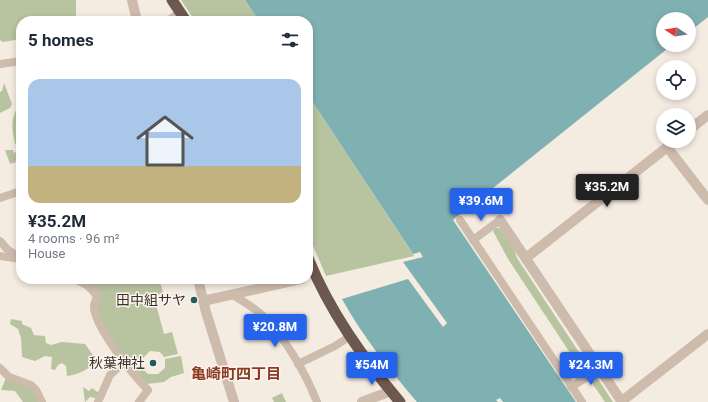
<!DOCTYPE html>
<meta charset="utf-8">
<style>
body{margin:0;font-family:Roboto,"Noto Sans JP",sans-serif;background:#f6f6f7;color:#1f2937;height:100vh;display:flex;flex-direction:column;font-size:15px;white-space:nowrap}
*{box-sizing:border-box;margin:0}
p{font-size:13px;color:#747a83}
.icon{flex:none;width:22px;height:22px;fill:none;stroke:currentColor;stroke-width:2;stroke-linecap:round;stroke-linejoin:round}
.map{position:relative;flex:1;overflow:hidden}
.sheet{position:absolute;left:16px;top:16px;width:297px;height:268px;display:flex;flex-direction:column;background:#fff;border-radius:16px;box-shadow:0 2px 6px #0003}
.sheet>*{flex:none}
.needle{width:26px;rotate:282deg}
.tools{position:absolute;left:656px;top:12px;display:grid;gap:8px}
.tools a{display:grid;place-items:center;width:40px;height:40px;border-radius:50%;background:#fff;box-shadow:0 2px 6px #0003;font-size:20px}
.price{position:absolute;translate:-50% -34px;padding:0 9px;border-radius:4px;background:#2563eb;color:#fff;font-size:13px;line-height:26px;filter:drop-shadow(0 1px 2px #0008)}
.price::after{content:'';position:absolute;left:50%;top:24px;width:12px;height:9px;margin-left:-6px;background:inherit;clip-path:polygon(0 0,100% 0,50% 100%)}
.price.active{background:#222;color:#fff}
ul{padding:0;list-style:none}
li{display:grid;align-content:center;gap:8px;height:212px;padding:0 12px}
li span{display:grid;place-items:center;height:124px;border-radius:12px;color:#555}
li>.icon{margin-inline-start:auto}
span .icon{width:72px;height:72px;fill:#fffc;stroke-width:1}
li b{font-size:17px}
h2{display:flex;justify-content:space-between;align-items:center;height:48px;padding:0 12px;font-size:17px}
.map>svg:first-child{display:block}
.green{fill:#b8c4a0}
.water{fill:#7fb0b2}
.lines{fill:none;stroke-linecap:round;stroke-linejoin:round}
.minor{stroke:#cdbbac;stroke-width:8}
.tertiary{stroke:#cdbbac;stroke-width:10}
.trunk{stroke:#6c584f;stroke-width:11}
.poi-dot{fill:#1f5a5e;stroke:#fbf5ee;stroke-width:1.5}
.labels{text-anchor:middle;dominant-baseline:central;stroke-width:3;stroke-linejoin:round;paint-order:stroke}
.poi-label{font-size:14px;fill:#3b302b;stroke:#fbf5ee;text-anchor:end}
.neighbourhood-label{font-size:15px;font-weight:bold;fill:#8c3b22;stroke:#fbf5ee}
</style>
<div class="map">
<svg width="708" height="402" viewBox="0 0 708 402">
<rect width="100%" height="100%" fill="#f4ebe1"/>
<!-- green -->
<g class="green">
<path d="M0 0H76V21H21V39L3 42 0 40Z"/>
<path d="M181 0H245L259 21H195Z"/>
<path d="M4 83 12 104 10 108 0 113V92L2 91Z"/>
<path d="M308 95 414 256 326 276 308 234Z"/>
<path d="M19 105H21V142L15 144C12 129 10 119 19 105Z"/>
<path d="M5 150H13L16 162 10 164Z"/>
<path d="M495 228H499L513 246 517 258 590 369 584 374 508 259 493 231Z"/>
<path d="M80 279H159L163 292 154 297 164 334 172 332 178 354 164 357 160 352 150 351 142 359V368L148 374H158L165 368V359L181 356 184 373 171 377 164 382 146 384C131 367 101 330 97 308 96 304 98 300 99 296Z"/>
<path d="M260 317 267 325 251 335 248 332Z"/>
<path d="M11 319 22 321V324L31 328 34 335 45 336 46 343 51 345 62 342 85 344 97 361C87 370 80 374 67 376L66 366 62 363 58 365 55 370 51 369 52 357 45 356 35 361 22 357 21 338 18 329 10 324Z"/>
<path d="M596 376 613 402H605L590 380Z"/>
<path d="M6 378 30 388 39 402H23L15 391 1 390Z"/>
<path d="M83 387 89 391 92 388 99 393 96 398 90 397 85 402Z"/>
<path d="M282 393 286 402H274L272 398Z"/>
</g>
<!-- water -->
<path class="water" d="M245 0H708V17L689 32V19H663V45H672L453 220 576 402H503L500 398 496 400 498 402H417C389 369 363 337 342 299L408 279 443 327 447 323 403 262 423 257 420 252 413 254 308 95V21H259Z"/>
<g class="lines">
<!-- minor -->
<g class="minor">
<path d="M168 21 180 12"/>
<path d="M0 64 21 61"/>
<path d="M21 154 18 155 21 166"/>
<path d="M0 198 21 191"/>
<path d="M460 220 582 402"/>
<path d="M473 240 500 220"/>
<path d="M0 241 7 249 21 258"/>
<path d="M0 256 21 259"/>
<path d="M74 279C84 283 92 287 97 297 96 300 94 303 94 306 93 325 134 376 148 390L139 402"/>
<path d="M233 295C244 302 255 308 263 316 286 339 305 372 317 402"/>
<path d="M298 364 335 346 349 337"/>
<path d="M0 368 9 377 31 385 36 390 42 402"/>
<path d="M571 387 600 369"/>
<path d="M98 402 110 375 124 362"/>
</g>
<!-- tertiary -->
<g class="tertiary">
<path d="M132 0 137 21"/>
<path d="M689 130 708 115"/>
<path d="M667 147 708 200"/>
<path d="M500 220 622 402"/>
<path d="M526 258 675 141"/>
<path d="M198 279 206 312 234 402"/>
<path d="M203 301 301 279"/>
<path d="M622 401 708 334"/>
<path d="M362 402 391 391"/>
</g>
<!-- trunk -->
<g class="trunk">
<path d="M172 0 186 21"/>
<path d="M308 258C330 312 363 358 400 402"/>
</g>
</g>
<!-- markers -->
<g class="poi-dot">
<circle cx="194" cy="300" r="4"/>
<circle cx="153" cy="363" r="4"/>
</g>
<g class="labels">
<!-- poi labels -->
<g class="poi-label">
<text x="186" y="300">田中組サヤ</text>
<text x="145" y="363">秋葉神社</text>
</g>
<!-- neighbourhood labels -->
<g class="neighbourhood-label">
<text x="236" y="374">亀崎町四丁目</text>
</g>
</g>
</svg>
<div class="tools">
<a><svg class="needle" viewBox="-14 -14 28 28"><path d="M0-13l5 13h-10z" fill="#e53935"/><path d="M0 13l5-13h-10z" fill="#747a83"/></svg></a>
<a><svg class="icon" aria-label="locate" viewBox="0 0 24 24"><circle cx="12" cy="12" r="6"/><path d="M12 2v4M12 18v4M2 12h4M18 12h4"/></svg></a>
<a><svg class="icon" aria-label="layers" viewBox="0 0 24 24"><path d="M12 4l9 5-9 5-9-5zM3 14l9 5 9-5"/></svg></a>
</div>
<b class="price active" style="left:607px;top:208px">¥35.2M</b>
<b class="price" style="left:481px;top:222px">¥39.6M</b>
<b class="price" style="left:275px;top:348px">¥20.8M</b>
<b class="price" style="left:372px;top:386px">¥54M</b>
<b class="price" style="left:591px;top:386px">¥24.3M</b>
<section class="sheet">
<h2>5 homes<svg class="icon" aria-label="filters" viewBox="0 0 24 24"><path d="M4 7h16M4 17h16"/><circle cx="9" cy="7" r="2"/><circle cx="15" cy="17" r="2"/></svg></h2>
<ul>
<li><span style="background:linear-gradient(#a9c7e8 70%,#c2b280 0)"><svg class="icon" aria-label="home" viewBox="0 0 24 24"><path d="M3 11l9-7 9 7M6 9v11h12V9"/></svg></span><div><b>¥35.2M</b><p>4 rooms · 96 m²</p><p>House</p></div></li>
</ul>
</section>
</div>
